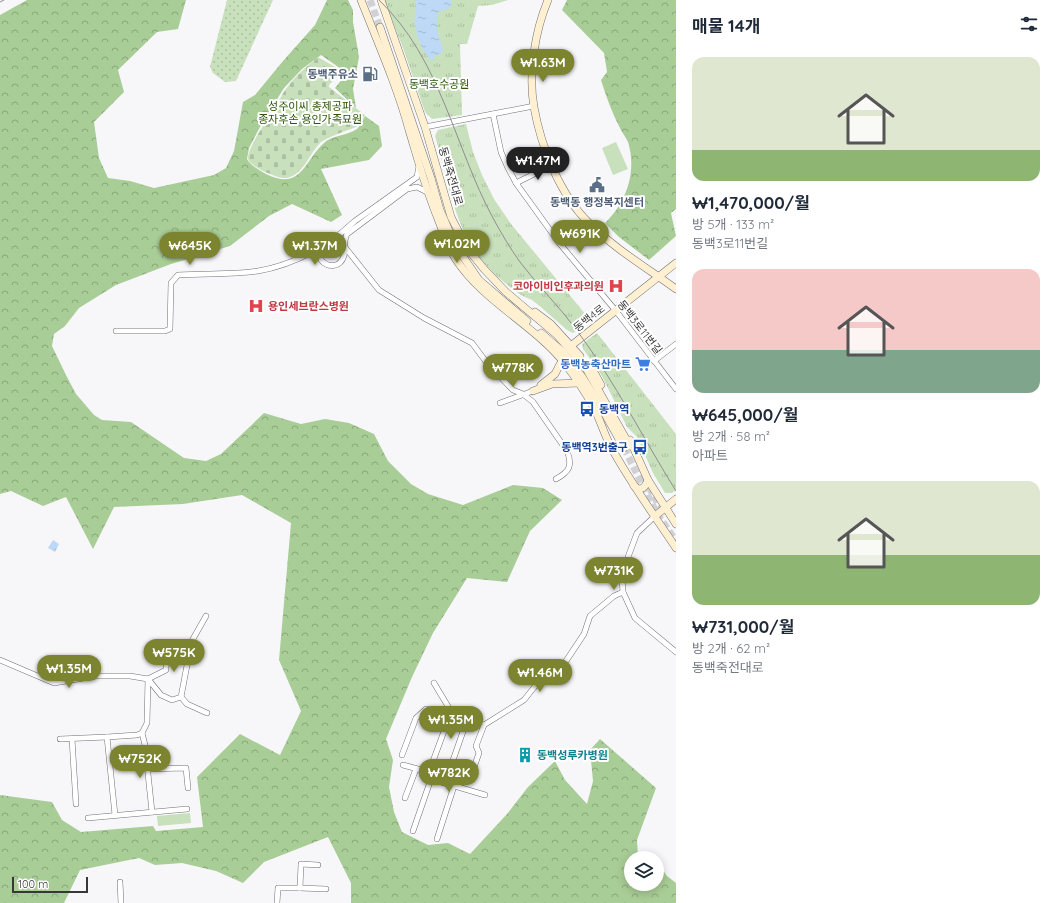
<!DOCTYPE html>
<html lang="ko">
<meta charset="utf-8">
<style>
body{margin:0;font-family:Quicksand,"Noto Sans KR",sans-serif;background:#f2f2f3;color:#1f2937;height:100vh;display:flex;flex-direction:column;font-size:15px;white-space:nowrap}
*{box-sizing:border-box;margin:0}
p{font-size:13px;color:#747a83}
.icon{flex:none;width:22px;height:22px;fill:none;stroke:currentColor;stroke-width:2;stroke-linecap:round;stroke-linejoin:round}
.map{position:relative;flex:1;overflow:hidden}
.panel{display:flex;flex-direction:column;background:#fff;width:380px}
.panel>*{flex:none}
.buttons{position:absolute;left:624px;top:851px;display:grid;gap:8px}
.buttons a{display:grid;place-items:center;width:40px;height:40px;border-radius:50%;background:#fff;box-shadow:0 2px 10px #0003;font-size:20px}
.scale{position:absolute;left:12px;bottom:10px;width:76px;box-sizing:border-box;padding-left:4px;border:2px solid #373738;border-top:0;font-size:11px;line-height:14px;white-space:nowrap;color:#373738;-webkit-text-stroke:3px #fff;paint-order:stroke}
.price{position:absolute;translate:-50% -34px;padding:0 9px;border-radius:14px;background:#7c8430;color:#fff;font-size:13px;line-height:26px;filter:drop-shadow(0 1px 2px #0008)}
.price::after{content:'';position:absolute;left:50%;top:24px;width:12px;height:9px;margin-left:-6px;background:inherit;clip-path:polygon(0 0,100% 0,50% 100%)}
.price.current{background:#222;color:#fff}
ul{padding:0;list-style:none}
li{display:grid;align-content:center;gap:8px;height:212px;padding:0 16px}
li span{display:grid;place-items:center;height:124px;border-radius:12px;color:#555}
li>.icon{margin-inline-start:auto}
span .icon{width:72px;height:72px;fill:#fffc;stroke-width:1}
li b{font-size:17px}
h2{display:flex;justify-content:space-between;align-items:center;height:48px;padding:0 16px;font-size:17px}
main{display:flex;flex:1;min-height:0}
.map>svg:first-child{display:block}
.grass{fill:url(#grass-dots)}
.forest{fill:url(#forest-crowns)}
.cemetery{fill:url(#cemetery-stones)}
.park{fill:url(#park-tufts)}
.garden{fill:#c8e0bb}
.water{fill:url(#water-ripples)}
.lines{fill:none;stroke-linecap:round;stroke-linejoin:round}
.secondary-tunnel{stroke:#d1d1d3;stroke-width:7;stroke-dasharray:7 3.5;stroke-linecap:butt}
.street-casing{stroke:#707073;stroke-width:6}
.secondary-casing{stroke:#707073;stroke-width:8}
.street{stroke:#fff;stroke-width:5}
.secondary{stroke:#fff0d1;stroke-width:7}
.tram{stroke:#8f8f91;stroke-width:1}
.labels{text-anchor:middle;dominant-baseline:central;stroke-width:4;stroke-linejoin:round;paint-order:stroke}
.service-label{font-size:11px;font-weight:bold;fill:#4e5e75;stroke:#fff;text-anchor:end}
.park-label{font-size:11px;fill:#2c5707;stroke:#fff}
.street-label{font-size:11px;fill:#373738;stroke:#fff}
.health-label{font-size:11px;font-weight:bold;fill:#be3a42;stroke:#fff;text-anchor:end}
.shop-label{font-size:11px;font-weight:bold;fill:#366cbe;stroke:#fff;text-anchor:end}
.transit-label{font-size:11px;font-weight:bold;fill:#164399;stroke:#fff;text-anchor:start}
.culture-label{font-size:11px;font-weight:bold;fill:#0d838f;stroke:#fff;text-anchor:start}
</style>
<main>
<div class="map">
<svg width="676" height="903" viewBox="0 0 676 903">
<defs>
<pattern id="grass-dots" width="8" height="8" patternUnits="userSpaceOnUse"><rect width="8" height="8" fill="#c8e0bb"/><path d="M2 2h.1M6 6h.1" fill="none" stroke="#acc1a2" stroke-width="1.8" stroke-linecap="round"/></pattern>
<pattern id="forest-crowns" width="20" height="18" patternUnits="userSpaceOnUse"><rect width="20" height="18" fill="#a9cd96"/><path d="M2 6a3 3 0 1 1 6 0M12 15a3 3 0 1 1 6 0" fill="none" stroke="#8aa77b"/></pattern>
<pattern id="cemetery-stones" width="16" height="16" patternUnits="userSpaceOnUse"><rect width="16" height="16" fill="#c8e0bb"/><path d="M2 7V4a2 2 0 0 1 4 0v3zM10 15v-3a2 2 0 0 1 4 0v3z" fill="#acc1a2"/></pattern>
<pattern id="park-tufts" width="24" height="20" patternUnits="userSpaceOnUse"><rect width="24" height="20" fill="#c8e0bb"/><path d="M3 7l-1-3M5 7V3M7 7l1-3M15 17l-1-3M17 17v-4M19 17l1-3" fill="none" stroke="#acc1a2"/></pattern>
<pattern id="water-ripples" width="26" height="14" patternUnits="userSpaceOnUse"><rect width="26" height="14" fill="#bdd9f6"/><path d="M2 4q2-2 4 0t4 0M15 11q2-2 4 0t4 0" fill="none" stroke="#a3bbd4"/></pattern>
</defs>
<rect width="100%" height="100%" fill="#f7f7fa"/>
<!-- grass -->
<path class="grass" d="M227 0H273L236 81 225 82 213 73 210 67Z"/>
<!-- forest -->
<g class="forest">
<path d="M27 0H186L178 29 157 32 118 70 124 92 94 122 99 158 108 178 130 181 154 188 214 175 226 168 234 151 243 102 255 95 283 61 315 25 327 0H348L353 10V22L359 57 353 89 356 108 335 88 347 73 321 55 302 69 284 88 261 125 249 148 247 159C251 166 259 170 266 174 301 191 303 163 323 144 331 135 347 136 357 129 360 126 363 120 365 116L379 126 382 146 369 160 321 169 342 215 331 222 292 204 269 216 230 246 171 264 116 285 79 308 65 326 54 334 52 346 66 375 76 394 94 415 102 420 131 422 184 458 206 461 221 454 264 413 301 424 325 419 349 423 374 434 388 461 411 484 428 494 463 505 513 485 543 488 562 500 530 531 507 582 467 578 433 633 412 677 386 739 393 760 389 787 394 812 402 832 428 845 448 843 470 854 507 814 528 787 555 761 565 780 587 804 593 781 590 750 600 739 656 788 637 840 638 858H631V884H657V868L662 869 667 876 676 883V903H351V883L328 837 264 862 243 883 216 871 182 863 155 865 139 858 80 870 64 903H0V795L52 802 62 820 81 832 153 826 156 831 203 827 197 777 240 734 280 755 301 711 279 660 291 523 242 495 183 504 114 507 93 549 66 497 43 506 11 491 0 494V15Z"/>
<path d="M567 0H676V209L671 213 676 236 649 260 619 237 605 223C627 202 637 171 628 142 626 137 622 133 620 128 612 113 606 96 601 80L607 72 604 53 562 10Z"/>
</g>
<!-- cemetery -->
<path class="cemetery" d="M318 57 342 71 329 85V87L365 115 360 124 356 127C348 130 325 138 320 143 309 154 304 174 287 178 279 179 268 173 261 170 257 167 248 163 248 158 248 147 269 117 275 107 279 101 282 94 286 89 295 76 307 66 318 57Z"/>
<!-- park -->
<g class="park">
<path d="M384 0H508L492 5 478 6 467 44H460L462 115 432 119 425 112 403 48Z"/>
<path d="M466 124 473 152 482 175 494 199 511 224 591 321 573 333 567 330C555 320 544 309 532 300 528 298 524 297 521 295 509 287 496 276 486 265 453 229 449 180 435 136L438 130Z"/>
<path d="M597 333 676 434V490L672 493H665L653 473 637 437 627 427 602 376 583 349 582 344Z"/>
</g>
<!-- garden -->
<g class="garden">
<path d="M616 142 628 169 613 175 602 148Z"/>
<path d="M190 813 191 823 158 826 157 816Z"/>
</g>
<!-- water -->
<g class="water">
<path d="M415 0H452L450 8 438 12V35L442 45 443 52 434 57 432 62 422 48 417 36 416 28 414 21 416 12Z"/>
<path d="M53 540 59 544 55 552 48 548Z"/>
</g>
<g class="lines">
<!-- secondary-tunnel -->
<g class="secondary-tunnel">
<path d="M370 0 380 27"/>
<path d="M624 448 656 512 676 541"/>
<path d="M649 487 664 515"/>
</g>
<defs>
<g id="street">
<path d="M493 114 501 152 508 168 516 183 560 244 616 311 676 389"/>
<path d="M425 127 534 106"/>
<path d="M419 166 417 177 355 221 333 240 322 252 320 255 321 260C328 268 340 268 344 256 346 248 343 242 347 234L407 189 417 187 427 192"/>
<path d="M516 183 552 165"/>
<path d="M560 244 589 223"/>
<path d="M344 246 379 290 424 318 472 343 487 363 513 390 523 394 533 402 567 451C573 466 569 472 556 479"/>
<path d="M116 331H165L170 329 171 283 178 275C204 273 233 275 258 271 282 267 305 257 326 244"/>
<path d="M654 361 676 344"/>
<path d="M500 403 533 391"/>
<path d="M655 516 637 533 628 557 622 578 623 592 635 618 676 652"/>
<path d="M0 660 54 683 96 676H130L148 679"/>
<path d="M148 679 147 723 142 733 145 745 152 812"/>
<path d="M148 679 161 695 172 700 181 697 188 660 189 646 206 616"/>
<path d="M148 679 166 670 167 645"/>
<path d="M434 683 449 708 447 714"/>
<path d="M181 697 187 704 207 713"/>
<path d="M450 715 429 772 431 779 485 795"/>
<path d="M60 739 107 737"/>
<path d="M72 739 76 804"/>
<path d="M402 755 416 718 426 709 484 725 524 700 536 685 558 673 584 634 590 616 614 596 623 592"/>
<path d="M403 765 429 772"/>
<path d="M451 766 467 720"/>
<path d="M148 769 186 768 188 788"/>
<path d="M472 773 479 753 476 746 484 725"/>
<path d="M405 798 416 769"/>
<path d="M115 815 107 737 137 735 142 733"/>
<path d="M88 818 187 809"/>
<path d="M413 831 431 779"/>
<path d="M437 839 454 786"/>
<path d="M120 882 121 903"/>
<path d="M300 888 326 889"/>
<path d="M277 903 278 888H300L301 864 318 865"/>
</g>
<g id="secondary">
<path d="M361 0C378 43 397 86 409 130 418 160 426 190 438 219 443 232 448 246 455 258 484 303 534 324 566 365 576 378 585 392 593 406 600 419 604 434 611 447 630 482 654 515 676 548"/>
<path d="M381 0 425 127 451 217 467 248 484 269 506 292 557 335 587 370 630 446"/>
<path d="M548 0C535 31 528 74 534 107 541 147 560 195 589 223 615 249 647 268 676 289"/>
<path d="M380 27 431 178 440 210 455 245 479 280 527 321"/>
<path d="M535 312 551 324 580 356"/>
<path d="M541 333 563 352 583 378 600 405 624 448"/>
<path d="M572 345 676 263"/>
<path d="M588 365 595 374 601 385"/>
<path d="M541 385 555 374 559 366 562 361"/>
<path d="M533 391 552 384 579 383"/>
<path d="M630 440 648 480 676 524"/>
<path d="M634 486 638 489C644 489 646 485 648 480"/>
<path d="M655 516 676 499"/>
</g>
</defs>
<!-- street casing -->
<use href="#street" class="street-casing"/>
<!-- secondary casing -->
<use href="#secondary" class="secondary-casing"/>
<!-- street -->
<use href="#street" class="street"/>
<!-- secondary -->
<use href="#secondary" class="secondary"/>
<!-- tram -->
<g class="tram">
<path d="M379 0C441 59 454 146 493 218 501 233 510 248 520 262 538 286 560 307 578 332 615 382 643 438 676 491"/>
<path d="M0 2 4 0"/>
</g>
</g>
<!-- icons -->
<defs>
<symbol id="fuel-bare" viewBox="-9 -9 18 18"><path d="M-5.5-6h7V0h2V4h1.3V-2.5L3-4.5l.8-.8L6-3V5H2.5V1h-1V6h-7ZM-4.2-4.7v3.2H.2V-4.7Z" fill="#5c6f8a" stroke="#fff" stroke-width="2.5" paint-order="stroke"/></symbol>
<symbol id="civic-bare" viewBox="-9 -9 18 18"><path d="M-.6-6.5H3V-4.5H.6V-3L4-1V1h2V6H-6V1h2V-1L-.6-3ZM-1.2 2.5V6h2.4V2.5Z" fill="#5c6f8a" stroke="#fff" stroke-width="2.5" paint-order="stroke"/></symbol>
<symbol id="hospital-bare" viewBox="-9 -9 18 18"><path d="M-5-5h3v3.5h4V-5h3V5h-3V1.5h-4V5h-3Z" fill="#e0444e" stroke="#fff" stroke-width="2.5" paint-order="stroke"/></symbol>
<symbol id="supermarket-bare" viewBox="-9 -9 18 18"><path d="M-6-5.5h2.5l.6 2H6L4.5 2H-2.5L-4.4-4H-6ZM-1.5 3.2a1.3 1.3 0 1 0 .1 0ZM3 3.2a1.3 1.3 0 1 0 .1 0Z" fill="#3f7fe0" stroke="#fff" stroke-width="2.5" paint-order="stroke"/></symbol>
<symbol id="bus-bare" viewBox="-9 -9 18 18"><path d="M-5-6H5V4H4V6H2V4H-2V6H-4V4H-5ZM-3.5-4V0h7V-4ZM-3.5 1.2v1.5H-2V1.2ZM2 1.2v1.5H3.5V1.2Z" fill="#1a4fb4" stroke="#fff" stroke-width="2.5" paint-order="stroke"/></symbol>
<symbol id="building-bare" viewBox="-9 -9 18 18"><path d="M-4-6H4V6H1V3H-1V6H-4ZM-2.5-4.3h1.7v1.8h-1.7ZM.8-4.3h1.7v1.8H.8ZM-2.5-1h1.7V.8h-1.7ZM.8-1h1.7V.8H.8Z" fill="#0f9aa8" stroke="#fff" stroke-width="2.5" paint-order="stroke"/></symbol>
</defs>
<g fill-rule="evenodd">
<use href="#fuel-bare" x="359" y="63" width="22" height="22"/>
<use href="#civic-bare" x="586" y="174" width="22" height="22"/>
<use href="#hospital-bare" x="605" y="275" width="22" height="22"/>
<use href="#hospital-bare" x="245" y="295" width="22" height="22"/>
<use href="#supermarket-bare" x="632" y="353" width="22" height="22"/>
<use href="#bus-bare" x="576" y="398" width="22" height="22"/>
<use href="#bus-bare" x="629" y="436" width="22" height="22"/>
<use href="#building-bare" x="514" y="744" width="22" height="22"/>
</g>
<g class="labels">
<!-- service labels -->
<g class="service-label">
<text x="358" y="74">동백주유소</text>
<text x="597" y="202" text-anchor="middle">동백동 행정복지센터</text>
</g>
<!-- park labels -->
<g class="park-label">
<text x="439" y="84">동백호수공원</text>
<text x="310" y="106">성주이씨 총제공파<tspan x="310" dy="13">종자후손 용인가족묘원</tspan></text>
</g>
<!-- street labels -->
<g class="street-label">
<text transform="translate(451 176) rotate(74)">동백죽전대로</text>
<text transform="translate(589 318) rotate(-38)">동백4로</text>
<text transform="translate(640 327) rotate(52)">동백3로11번길</text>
</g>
<!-- health labels -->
<g class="health-label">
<text x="604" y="286">코아이비인후과의원</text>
<text x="268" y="306" text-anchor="start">용인세브란스병원</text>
</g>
<!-- shop labels -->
<g class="shop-label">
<text x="631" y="364">동백농축산마트</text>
</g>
<!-- transit labels -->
<g class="transit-label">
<text x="599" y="409">동백역</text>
<text x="628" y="447" text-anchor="end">동백역3번출구</text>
</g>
<!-- culture labels -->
<g class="culture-label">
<text x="537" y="755">동백성루카병원</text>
</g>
</g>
</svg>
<div class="buttons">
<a><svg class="icon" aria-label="layers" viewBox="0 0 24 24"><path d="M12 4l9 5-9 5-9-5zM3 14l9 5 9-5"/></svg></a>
</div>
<div class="scale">100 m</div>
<b class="price" style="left:543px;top:83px">₩1.63M</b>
<b class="price current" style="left:538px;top:181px">₩1.47M</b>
<b class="price" style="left:580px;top:254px">₩691K</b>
<b class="price" style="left:457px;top:264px">₩1.02M</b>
<b class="price" style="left:190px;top:266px">₩645K</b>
<b class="price" style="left:315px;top:266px">₩1.37M</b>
<b class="price" style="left:513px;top:388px">₩778K</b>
<b class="price" style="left:614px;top:591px">₩731K</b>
<b class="price" style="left:174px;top:673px">₩575K</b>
<b class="price" style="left:69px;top:689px">₩1.35M</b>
<b class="price" style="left:540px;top:693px">₩1.46M</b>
<b class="price" style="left:451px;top:740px">₩1.35M</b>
<b class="price" style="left:140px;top:779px">₩752K</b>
<b class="price" style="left:449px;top:793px">₩782K</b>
</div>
<section class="panel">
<h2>매물 14개<svg class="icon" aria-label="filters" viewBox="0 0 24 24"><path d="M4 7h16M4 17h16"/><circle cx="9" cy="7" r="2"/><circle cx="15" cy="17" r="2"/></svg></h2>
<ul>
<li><span style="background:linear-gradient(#dfe7d0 75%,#8fb573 0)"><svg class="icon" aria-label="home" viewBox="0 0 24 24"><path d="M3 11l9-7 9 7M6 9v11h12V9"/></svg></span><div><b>₩1,470,000/월</b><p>방 5개 · 133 m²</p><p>동백3로11번길</p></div></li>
<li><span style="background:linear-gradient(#f6c9c9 65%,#7fa58c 0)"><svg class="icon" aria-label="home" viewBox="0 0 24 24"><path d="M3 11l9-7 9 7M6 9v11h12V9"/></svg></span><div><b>₩645,000/월</b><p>방 2개 · 58 m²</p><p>아파트</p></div></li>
<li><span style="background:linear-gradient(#dfe7d0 60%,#8fb573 0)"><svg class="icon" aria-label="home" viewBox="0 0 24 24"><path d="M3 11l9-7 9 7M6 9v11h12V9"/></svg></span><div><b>₩731,000/월</b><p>방 2개 · 62 m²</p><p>동백죽전대로</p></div></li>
</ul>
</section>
</main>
